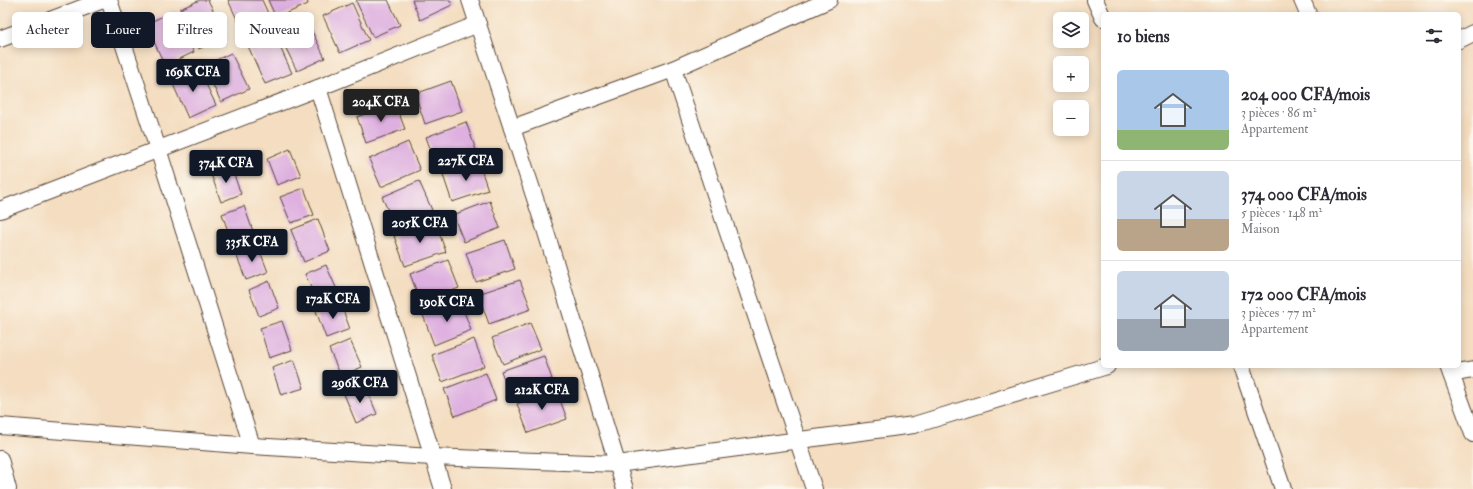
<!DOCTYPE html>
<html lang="fr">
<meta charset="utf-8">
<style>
body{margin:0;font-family:"IM FELL Double Pica",serif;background:#f2f2f3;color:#2b2b33;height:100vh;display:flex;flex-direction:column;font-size:15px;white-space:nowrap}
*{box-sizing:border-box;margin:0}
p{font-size:13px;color:#7c7c81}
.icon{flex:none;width:22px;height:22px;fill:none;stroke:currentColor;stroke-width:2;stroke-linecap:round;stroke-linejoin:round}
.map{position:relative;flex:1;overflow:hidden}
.drawer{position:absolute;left:1101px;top:12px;width:360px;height:356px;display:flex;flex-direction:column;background:#fff;border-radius:6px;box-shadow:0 2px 10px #0003}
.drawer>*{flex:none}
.hud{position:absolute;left:12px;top:12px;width:380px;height:36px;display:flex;gap:8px}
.fabs{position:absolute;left:1053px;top:12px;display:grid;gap:8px}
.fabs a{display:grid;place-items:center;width:36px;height:36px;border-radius:6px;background:#fff;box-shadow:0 2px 10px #0003;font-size:20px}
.price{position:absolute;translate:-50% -34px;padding:0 9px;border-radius:4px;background:#111827;color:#fff;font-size:13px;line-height:26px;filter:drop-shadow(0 1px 2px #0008)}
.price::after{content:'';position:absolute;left:50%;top:24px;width:12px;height:9px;margin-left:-6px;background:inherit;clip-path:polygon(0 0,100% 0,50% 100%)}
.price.current{background:#222;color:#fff}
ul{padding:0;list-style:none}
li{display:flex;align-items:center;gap:12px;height:100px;padding:0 16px}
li+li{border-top:1px solid #e1e1e2}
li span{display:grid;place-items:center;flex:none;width:112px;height:80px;border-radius:6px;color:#555}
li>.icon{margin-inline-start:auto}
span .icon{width:48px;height:48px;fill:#fffc;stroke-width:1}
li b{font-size:17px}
h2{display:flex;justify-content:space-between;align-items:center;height:48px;padding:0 16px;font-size:17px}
.tag{padding:0 14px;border-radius:6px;background:#fff;box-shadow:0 2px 10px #0003;font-size:14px;line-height:36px}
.tag.current{background:#111827;color:#fff}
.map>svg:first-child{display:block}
.building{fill:#deb0e0}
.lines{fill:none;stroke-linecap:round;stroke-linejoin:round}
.minor-casing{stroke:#574536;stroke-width:18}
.minor{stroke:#fff;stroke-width:16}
</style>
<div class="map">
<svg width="1473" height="489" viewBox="0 0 1473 489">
<rect width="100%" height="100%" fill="#fbf7ec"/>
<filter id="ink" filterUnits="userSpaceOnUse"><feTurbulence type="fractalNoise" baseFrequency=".025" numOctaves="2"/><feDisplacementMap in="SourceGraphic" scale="8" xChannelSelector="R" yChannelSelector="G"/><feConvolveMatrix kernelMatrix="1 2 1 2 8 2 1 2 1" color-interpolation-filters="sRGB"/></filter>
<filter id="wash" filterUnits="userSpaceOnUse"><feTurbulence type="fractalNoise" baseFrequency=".012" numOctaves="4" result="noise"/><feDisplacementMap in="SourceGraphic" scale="16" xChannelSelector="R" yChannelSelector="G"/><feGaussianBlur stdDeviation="0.9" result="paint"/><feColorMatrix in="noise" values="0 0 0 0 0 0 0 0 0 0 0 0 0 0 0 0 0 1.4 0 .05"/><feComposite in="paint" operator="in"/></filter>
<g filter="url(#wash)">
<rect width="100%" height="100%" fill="#f4ddc0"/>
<g id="blocks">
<!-- building -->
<g class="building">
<path d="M200 0H208L226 36 199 49 180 9Z"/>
<path d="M228 0H262L271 20 243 32Z"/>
<path d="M268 0H307L308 4 276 18Z"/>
<path d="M358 0H388L400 25 373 37 356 1Z"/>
<path d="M412 0H450L452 5 420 20Z"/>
<path d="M352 3 369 40 340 53 323 16Z"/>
<path d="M174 11 194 52 165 66 146 24Z"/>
<path d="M307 21 325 58 297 71 279 34Z"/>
<path d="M274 34 292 73 265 84 248 46Z"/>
<path d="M231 53 249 89 221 102 204 66Z"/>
<path d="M198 67 216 105 188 118 171 80Z"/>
<path d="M451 81 462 111 425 124 415 94Z"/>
<path d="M395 103 405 129 366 143 357 117Z"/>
<path d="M466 122 476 150 436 165 426 137Z"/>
<path d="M408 142 420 170 381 187 369 159Z"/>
<path d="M290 149 301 176 277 185 267 159Z"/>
<path d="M479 163 488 190 452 202 443 175Z"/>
<path d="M231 167 241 194 221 202 211 174Z"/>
<path d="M419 181 432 210 395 226 382 197Z"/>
<path d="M304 188 314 215 291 223 280 197Z"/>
<path d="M490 201 500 228 464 242 453 215Z"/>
<path d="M244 206 254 234 232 242 222 214Z"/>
<path d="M318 219 330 251 304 262 291 230Z"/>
<path d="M435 222 446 252 405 266 394 236Z"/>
<path d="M505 240 515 269 476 282 466 253Z"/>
<path d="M258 246 268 272 246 280 236 254Z"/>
<path d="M448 260 459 288 421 303 410 274Z"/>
<path d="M326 265 337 290 316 299 305 274Z"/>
<path d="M520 280 531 309 489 324 478 294Z"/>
<path d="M269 281 279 308 259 316 249 290Z"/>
<path d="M460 301 471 330 434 345 423 315Z"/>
<path d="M340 302 350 329 326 338 316 311Z"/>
<path d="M282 321 292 350 269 358 260 328Z"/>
<path d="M530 323 541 349 503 364 492 338Z"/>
<path d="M474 339 484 366 442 382 432 355Z"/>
<path d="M350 340 362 367 341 376 329 349Z"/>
<path d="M544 356 552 379 510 395 501 371Z"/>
<path d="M294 360 304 388 281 395 272 368Z"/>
<path d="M486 373 496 400 455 416 444 389Z"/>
<path d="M365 385 377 414 356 423 344 394Z"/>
<path d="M556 389 567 419 528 433 517 404Z"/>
</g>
</g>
</g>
<g filter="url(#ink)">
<use href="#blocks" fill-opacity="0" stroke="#574536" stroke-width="1"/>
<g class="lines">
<defs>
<g id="minor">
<path d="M109 0 158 149 252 446"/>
<path d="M470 0 545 229 625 489"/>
<path d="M1095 0 1103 18"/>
<path d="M1302 0 1308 14"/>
<path d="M0 39 103 0"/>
<path d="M1459 40 1473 33"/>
<path d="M673 69 814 489"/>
<path d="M318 88 443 489"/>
<path d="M512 128 673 69 829 0"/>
<path d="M0 210 318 88 478 24"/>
<path d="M1241 366 1283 489"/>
<path d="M1448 366 1473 434"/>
<path d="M1451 374 1473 370"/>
<path d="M0 426 252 446 432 457 617 464 914 425 1107 366"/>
<path d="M0 459 8 489"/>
</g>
</defs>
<!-- minor casing -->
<use href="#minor" class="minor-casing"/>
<!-- minor -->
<use href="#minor" class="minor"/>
</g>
</g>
</svg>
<div class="fabs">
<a><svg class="icon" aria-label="layers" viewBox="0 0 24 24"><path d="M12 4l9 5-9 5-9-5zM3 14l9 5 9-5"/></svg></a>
<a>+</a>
<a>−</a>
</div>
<b class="price" style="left:193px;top:93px">169K CFA</b>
<b class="price current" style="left:381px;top:123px">204K CFA</b>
<b class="price" style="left:466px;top:182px">227K CFA</b>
<b class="price" style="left:226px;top:184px">374K CFA</b>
<b class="price" style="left:420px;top:244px">205K CFA</b>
<b class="price" style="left:252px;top:263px">335K CFA</b>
<b class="price" style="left:333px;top:320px">172K CFA</b>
<b class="price" style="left:447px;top:323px">190K CFA</b>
<b class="price" style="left:360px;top:404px">296K CFA</b>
<b class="price" style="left:542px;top:411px">212K CFA</b>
<div class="hud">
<a class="tag">Acheter</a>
<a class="tag current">Louer</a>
<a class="tag">Filtres</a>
<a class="tag">Nouveau</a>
</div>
<section class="drawer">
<h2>10 biens<svg class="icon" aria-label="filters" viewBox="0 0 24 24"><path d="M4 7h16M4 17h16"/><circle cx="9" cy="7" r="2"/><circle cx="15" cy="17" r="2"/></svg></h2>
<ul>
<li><span style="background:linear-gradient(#a9c7e8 75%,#8fb573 0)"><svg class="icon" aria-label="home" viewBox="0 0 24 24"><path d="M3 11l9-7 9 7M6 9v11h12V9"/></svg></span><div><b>204 000 CFA/mois</b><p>3 pièces · 86 m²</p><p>Appartement</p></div></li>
<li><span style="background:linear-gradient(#c9d6e8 60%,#b9a48a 0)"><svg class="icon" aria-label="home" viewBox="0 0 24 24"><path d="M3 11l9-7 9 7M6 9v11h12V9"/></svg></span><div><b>374 000 CFA/mois</b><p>5 pièces · 148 m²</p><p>Maison</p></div></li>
<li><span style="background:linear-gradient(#c9d6e8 60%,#9aa5b1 0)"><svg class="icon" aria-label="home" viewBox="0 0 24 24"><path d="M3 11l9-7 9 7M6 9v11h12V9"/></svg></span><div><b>172 000 CFA/mois</b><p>3 pièces · 77 m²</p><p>Appartement</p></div></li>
</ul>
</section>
</div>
